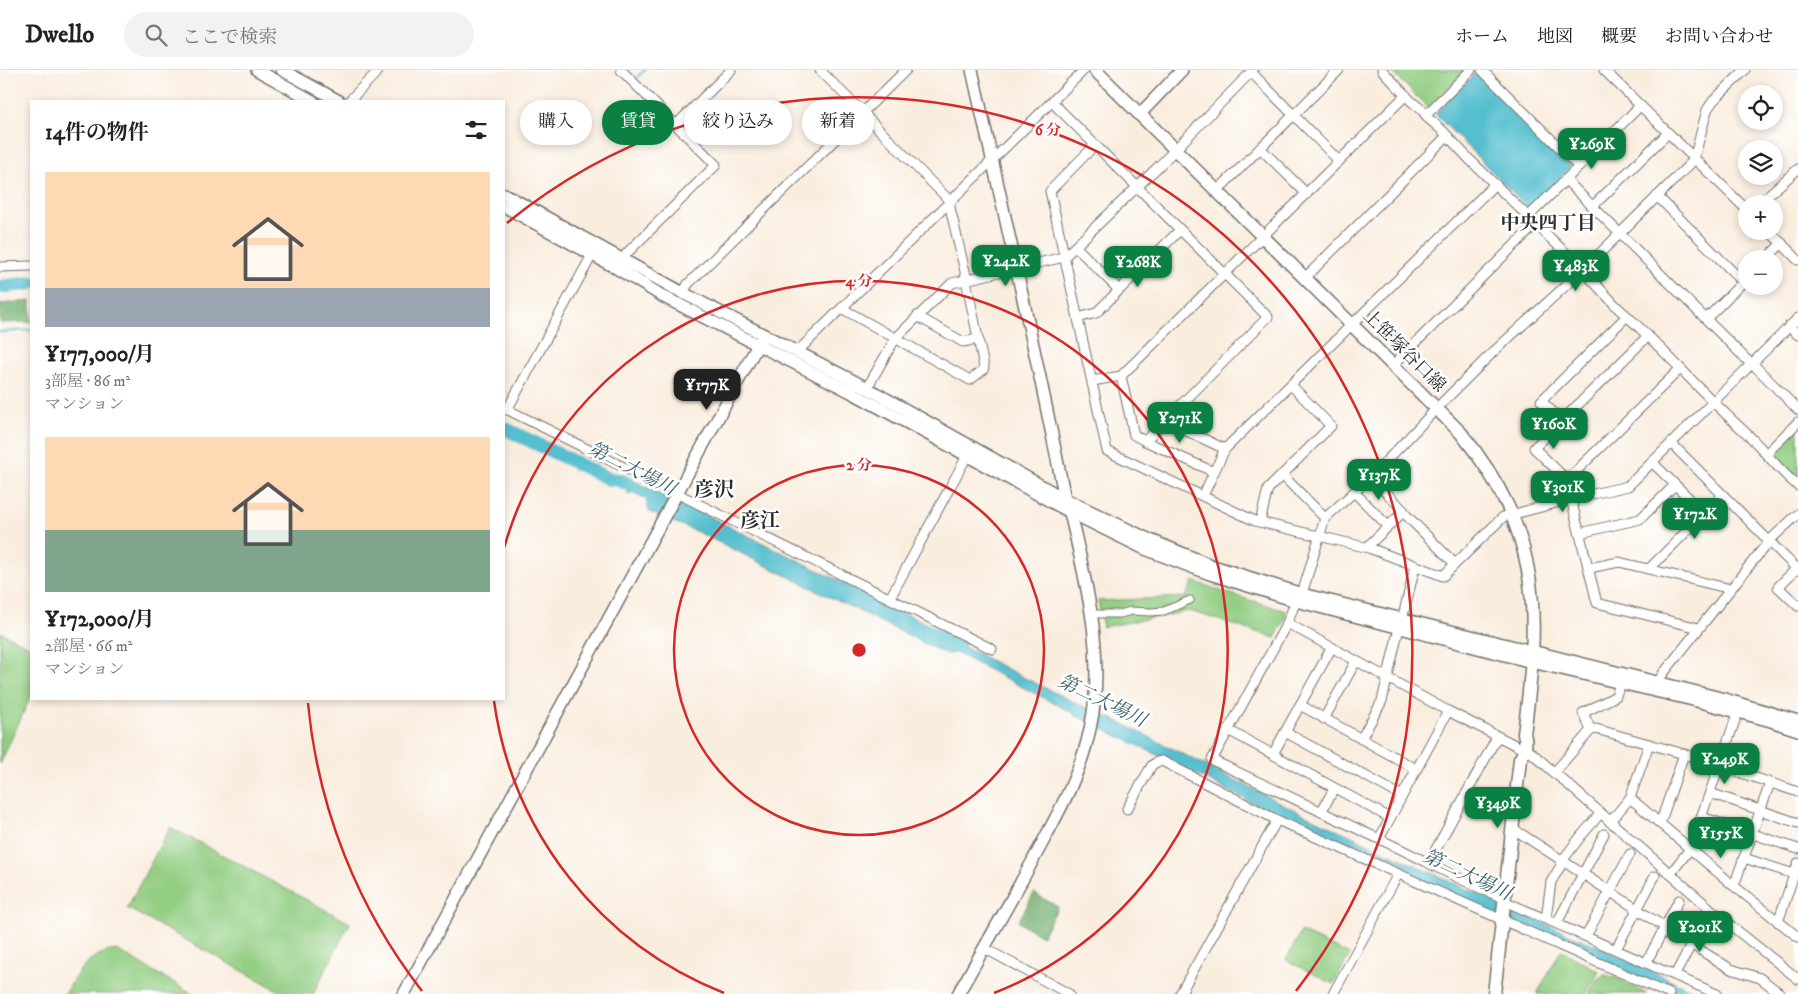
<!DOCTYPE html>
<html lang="ja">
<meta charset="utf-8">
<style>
body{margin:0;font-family:"IM FELL DW Pica","Noto Serif JP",serif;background:#f2f2f2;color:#222;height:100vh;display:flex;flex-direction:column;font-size:19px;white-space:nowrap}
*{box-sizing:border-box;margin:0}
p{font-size:16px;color:#767676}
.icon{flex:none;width:28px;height:28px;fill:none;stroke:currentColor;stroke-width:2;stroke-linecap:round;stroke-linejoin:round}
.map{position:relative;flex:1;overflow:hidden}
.panel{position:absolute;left:30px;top:30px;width:475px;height:600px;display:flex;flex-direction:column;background:#fff;border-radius:0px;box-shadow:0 2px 8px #0003}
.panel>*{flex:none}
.hud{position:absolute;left:520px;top:30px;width:475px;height:45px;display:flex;gap:10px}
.buttons{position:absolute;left:1738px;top:15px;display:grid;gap:10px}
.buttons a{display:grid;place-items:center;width:45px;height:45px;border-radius:50%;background:#fff;box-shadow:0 2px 8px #0003;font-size:25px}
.price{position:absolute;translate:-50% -42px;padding:0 11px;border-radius:10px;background:#0b8043;color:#fff;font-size:16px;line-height:32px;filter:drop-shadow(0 1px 2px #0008)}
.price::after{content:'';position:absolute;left:50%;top:30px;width:15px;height:11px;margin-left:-8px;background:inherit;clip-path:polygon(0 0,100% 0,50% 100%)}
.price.selected{background:#222;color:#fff}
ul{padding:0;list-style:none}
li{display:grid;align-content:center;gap:10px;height:265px;padding:0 15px}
li span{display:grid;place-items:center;height:155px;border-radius:0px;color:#555}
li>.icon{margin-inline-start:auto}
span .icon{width:90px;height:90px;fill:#fffc;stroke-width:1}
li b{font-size:21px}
h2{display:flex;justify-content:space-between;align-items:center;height:60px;padding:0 15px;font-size:21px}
.pill{padding:0 18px;border-radius:22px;background:#fff;box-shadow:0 2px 8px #0003;font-size:18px;line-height:45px}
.pill.selected{background:#0b8043;color:#fff}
header{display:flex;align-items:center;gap:30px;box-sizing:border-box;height:70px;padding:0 25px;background:#fff;border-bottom:1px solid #e0e0e0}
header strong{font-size:24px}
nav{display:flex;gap:28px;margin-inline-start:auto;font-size:18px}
.search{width:350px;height:45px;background:#f2f2f2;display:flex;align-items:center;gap:12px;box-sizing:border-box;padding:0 18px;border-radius:28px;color:#767676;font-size:19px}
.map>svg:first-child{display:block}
.green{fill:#93ce83;stroke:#5f7c57}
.forest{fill:#76b171;stroke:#506e4e}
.water{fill:#54bfcf;stroke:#40757d}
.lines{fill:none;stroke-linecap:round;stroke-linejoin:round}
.stream{stroke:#54bfcf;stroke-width:2.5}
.river{stroke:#54bfcf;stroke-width:14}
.pedestrian-casing{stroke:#736f6a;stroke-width:9}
.minor-casing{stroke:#736f6a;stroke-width:11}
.tertiary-casing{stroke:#736f6a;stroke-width:14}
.secondary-casing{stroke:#736f6a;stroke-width:15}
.pedestrian{stroke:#fff;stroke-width:7}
.minor{stroke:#fff;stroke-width:9}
.tertiary{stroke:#fff;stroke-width:11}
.secondary{stroke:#fff;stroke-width:12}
.ring{fill:none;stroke:#d62828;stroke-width:2.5}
.labels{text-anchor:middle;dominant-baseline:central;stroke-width:5;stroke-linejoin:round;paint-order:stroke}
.street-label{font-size:18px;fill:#2b2b2b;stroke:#fff}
.neighbourhood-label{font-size:19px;font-weight:bold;fill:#2b2b2b;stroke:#fff}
.water-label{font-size:19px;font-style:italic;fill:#395f64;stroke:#fff}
.quarter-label{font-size:20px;font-weight:bold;fill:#2b2b2b;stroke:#fff}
.centre{fill:#d62828;stroke:#fff;stroke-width:2.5}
.ring-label{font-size:15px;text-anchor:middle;font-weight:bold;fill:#d62828;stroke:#fff;stroke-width:5;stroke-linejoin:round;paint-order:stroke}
</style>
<header>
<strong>Dwello</strong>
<div class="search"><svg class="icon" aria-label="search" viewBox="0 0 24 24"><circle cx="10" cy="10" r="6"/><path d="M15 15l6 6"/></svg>ここで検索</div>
<nav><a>ホーム</a><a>地図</a><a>概要</a><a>お問い合わせ</a></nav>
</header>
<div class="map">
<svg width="1798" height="924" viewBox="0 0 1798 924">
<rect width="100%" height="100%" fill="#fff"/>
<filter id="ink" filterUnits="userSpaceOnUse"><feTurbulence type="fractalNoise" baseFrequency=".02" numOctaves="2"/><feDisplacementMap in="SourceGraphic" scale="10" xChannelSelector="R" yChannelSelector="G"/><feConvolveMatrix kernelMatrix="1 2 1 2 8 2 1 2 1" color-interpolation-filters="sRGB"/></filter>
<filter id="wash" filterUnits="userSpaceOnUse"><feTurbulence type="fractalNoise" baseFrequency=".0096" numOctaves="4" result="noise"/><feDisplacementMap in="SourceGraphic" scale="20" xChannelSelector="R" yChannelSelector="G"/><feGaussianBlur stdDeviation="1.12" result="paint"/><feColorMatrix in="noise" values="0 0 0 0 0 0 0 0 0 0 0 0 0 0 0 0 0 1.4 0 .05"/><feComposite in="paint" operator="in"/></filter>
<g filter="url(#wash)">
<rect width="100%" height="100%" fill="#f9edde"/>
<!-- green -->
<g class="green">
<path d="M1390 0H1466L1429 37 1426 36Z"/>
<path d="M1798 358V407L1776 385V381Z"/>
<path d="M1193 511 1224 522 1286 541 1284 551 1275 568 1190 541 1103 557 1098 531 1186 527Z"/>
<path d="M0 562 31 577V626L0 694Z"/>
<path d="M170 757 350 853 313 924H285L127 838Z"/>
<path d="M1301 862 1350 885 1333 914 1286 890Z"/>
<path d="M116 880 190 922V924H65C79 901 87 884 116 880Z"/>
<path d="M1561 880 1599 901 1586 924H1537Z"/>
<path d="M1604 905 1614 907 1647 924H1589L1597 909Z"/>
</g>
<!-- forest -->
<g class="forest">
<path d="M31 231V252L0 253V234Z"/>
<path d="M1034 823 1058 837 1042 866 1018 852Z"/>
</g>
<!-- water -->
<g class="water">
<path d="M1478 3 1570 95V98L1532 137 1528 138 1437 46 1436 43 1474 4Z"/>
<path d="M623 405 683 436 698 441 966 573 964 577C1003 597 1042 617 1082 636 1093 642 1106 646 1117 651L1297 741 1524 845 1600 877 1701 924H1675L1304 759 1166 689 1074 645 1073 643 956 583 946 584 698 462 649 442 646 429 632 422 630 425 627 424 629 420 611 412 612 406Z"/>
</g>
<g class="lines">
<!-- stream -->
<g class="stream">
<path d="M636 8 645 0"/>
<path d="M0 262 31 260"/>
</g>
<!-- river -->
<g class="river">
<path d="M0 217 31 213"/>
<path d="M504 358 609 409 619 410 628 414"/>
</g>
</g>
</g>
<g filter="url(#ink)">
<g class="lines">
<defs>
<path id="pedestrian" d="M1098 544H1120L1131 541 1150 542 1164 541 1190 530"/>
<g id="minor">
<path d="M621 0 716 95 627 183 623 190"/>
<path d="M820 0 951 132"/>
<path d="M1382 0 1410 30 1422 40 1429 49 1443 61 1470 90 1578 195 1618 238C1662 276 1700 322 1744 361 1763 378 1778 400 1798 416"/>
<path d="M1482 0 1579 97"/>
<path d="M1604 0 1746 139"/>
<path d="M1251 2 1339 91 1121 306 1134 365 1145 371 1214 402 1225 379 1495 114"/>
<path d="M349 31 379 0"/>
<path d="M1052 32 1268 247 1145 371"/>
<path d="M1426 45 1471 0"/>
<path d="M676 55 731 0"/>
<path d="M1095 75 1050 121 1107 381 1255 451 1369 478 1443 506 1503 447 1571 429 1567 410 1534 378 1648 266"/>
<path d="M1260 78 1307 124"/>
<path d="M1339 91 1406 25"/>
<path d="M1566 110 1751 294"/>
<path d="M1216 122 1339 0"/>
<path d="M1657 126 1743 212"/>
<path d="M949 133 967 210"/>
<path d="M1758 134 1798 99"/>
<path d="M1593 136 1668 63"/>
<path d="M1528 147 1640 36"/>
<path d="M1769 161 1798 190"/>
<path d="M1076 177 1119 220"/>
<path d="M1766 189 1782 173"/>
<path d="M0 197 31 196"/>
<path d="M1305 208 1447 66"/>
<path d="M683 223 688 214 906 0"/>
<path d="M843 239 970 310 983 300 984 297 966 210"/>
<path d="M917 246 963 272 978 269"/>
<path d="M1078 248 1096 243 1180 160"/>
<path d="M1706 249 1746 209"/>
<path d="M1789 256 1798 265"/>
<path d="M797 282 1084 0"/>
<path d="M1752 293 1798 340"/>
<path d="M1393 295 1536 154"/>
<path d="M1092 311 1121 306"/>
<path d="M867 318 895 269 952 213 1064 187 1160 95 1253 0"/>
<path d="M504 338 992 579"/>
<path d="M507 340 592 185"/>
<path d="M1562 350 1541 331 1627 246"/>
<path d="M1165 351 1225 379"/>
<path d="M1671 373 1798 500"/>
<path d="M1766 384 1798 352"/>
<path d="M1652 392 1705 444"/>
<path d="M1282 405 1325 448"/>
<path d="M1567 410 1680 299"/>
<path d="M1354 422 1388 456"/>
<path d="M1203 426 1214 402"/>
<path d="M1403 442 1455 494"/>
<path d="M1260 452 1268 419 1331 356 1291 315"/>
<path d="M1580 463 1640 449 1675 415"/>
<path d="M1369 478 1370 474 1404 441 1371 407"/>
<path d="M1798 497 1778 517 1798 536"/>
<path d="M1589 498 1619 492 1731 519"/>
<path d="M1649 499 1723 425"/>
<path d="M890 528 967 386"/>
<path d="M1402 550 1415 497"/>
<path d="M1287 553 1448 641 1519 677"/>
<path d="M1699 558 1597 533 1571 429 1628 416 1798 248"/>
<path d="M1658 613 1662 605 1769 471 1798 444"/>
<path d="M1300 635 1416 699"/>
<path d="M1448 641 1379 769C1422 788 1461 812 1504 828"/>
<path d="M1324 649 1356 591"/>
<path d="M1228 660 1390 748"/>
<path d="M1591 660 1583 643 1616 626 1620 613"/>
<path d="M1285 662 1402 726"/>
<path d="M1361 669 1382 631 1399 558"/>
<path d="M1524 679 1532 683 1714 842 1798 909"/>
<path d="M1273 684 1332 577"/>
<path d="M1554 703 1591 660 1596 659 1684 684 1798 722"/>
<path d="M1710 723 1798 753"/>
<path d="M1630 728 1734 816 1798 867"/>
<path d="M1127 739 1152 695 1157 692 1162 691 1277 750 1669 924"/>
<path d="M1321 742 1334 719"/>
<path d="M1702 747 1798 779"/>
<path d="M1610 752 1630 728 1649 674"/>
<path d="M1660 754 1684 684"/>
<path d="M1512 758 1700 880 1731 899 1760 908 1781 924"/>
<path d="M1379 769 1212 690 1287 553 1296 531 1302 524 1325 448 1371 407 1437 338 1491 284 1586 197 1691 93 1694 89 1707 40 1713 31 1745 0"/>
<path d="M1744 788 1794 804"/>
<path d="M1562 791 1581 766 1600 744"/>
<path d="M1429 792 1497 667"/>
<path d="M1670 804 1690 779 1738 642"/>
<path d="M1734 816 1770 713"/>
<path d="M1504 831 1717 924"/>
<path d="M1546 849 1551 812 1563 792"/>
<path d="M1778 852 1798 793"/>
<path d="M1557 853 1604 764"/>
<path d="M1586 866 1630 784"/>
<path d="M984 878 1069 924"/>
<path d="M1616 879 1655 806"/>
<path d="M1646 893 1679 830"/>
<path d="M1675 905 1704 850"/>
<path d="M1180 924 1277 750"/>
<path d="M1333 924 1398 804"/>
</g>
<g id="tertiary">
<path d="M257 0 313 31"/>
<path d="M282 0 339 31"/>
<path d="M1139 45 1182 0"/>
<path d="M504 124 683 223 867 318 1065 429 1148 469 1213 496 1302 524 1721 628 1798 651"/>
<path d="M504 136 618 199 664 227 851 322 1070 442 1145 479 1210 504 1296 531 1532 592 1693 630 1771 651 1798 660"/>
<path d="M404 924 760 271"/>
<path d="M958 924C983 880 1008 836 1032 792 1055 749 1080 707 1090 659 1106 588 1087 516 1071 447 1069 439 1065 432 1064 424 1036 282 1004 141 972 0"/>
</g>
<path id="secondary" d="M1095 0 1461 363C1542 463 1540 542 1524 664 1527 672 1525 683 1520 689L1494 924"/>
</defs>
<!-- pedestrian casing -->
<use href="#pedestrian" class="pedestrian-casing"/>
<!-- minor casing -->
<use href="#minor" class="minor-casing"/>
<!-- tertiary casing -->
<use href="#tertiary" class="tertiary-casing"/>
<!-- secondary casing -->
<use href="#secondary" class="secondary-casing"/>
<!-- pedestrian -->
<use href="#pedestrian" class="pedestrian"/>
<!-- minor -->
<use href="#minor" class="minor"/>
<!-- tertiary -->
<use href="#tertiary" class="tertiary"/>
<!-- secondary -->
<use href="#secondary" class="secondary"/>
</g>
</g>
<!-- distance rings -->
<g class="ring">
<circle cx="859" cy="580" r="185"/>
<path d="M724 923A369 369 0 0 1 494 631M504 478A369 369 0 1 1 994 923"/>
<path d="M422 921A554 554 0 0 1 308 633M507 153A554 554 0 0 1 1296 921"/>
</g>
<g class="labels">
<!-- street labels -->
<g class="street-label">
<text transform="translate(1404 281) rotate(45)">上笹塚谷口線</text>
</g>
<!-- neighbourhood labels -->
<g class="neighbourhood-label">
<text x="1548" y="153">中央四丁目</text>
</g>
<!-- water labels -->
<g class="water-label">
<text transform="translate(632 399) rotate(27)">第二大場川</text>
<text transform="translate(1102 631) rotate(26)">第二大場川</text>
<text transform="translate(1467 805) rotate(25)">第二大場川</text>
</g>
<!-- quarter labels -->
<g class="quarter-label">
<text x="714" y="420">彦沢</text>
<text x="760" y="451">彦江</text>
</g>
</g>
<circle cx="859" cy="580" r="8" class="centre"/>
<g class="ring-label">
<text x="1048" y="65">6 分</text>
<text x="859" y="216">4 分</text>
<text x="859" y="400">2 分</text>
</g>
</svg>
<div class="buttons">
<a><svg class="icon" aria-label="locate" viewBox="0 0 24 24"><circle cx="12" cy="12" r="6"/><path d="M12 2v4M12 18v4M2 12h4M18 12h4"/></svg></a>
<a><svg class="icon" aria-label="layers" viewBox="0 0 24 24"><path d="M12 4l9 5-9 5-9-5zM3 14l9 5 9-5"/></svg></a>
<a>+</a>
<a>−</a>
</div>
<b class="price" style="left:1592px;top:100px">¥269K</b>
<b class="price" style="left:1006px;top:217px">¥242K</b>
<b class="price" style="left:1138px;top:218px">¥268K</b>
<b class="price" style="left:1576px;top:222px">¥483K</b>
<b class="price selected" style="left:707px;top:341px">¥177K</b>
<b class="price" style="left:1180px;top:374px">¥271K</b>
<b class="price" style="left:1554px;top:380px">¥160K</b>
<b class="price" style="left:1379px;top:431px">¥137K</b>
<b class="price" style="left:1563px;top:443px">¥301K</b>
<b class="price" style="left:1695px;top:470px">¥172K</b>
<b class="price" style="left:1725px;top:715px">¥249K</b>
<b class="price" style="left:1498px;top:759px">¥349K</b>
<b class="price" style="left:1721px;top:789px">¥155K</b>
<b class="price" style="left:1700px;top:883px">¥201K</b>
<div class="hud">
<a class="pill">購入</a>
<a class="pill selected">賃貸</a>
<a class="pill">絞り込み</a>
<a class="pill">新着</a>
</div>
<section class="panel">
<h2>14件の物件<svg class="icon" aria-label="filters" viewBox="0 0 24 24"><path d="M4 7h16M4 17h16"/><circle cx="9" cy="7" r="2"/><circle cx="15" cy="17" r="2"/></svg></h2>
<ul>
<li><span style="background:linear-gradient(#ffd9b3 75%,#9aa5b1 0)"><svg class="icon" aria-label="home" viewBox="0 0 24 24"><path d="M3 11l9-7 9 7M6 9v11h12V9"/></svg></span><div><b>¥177,000/月</b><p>3部屋 · 86 m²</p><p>マンション</p></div></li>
<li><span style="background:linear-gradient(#ffd9b3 60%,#7fa58c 0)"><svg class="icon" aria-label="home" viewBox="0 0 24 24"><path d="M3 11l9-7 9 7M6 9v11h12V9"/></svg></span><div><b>¥172,000/月</b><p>2部屋 · 66 m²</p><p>マンション</p></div></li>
</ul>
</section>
</div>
